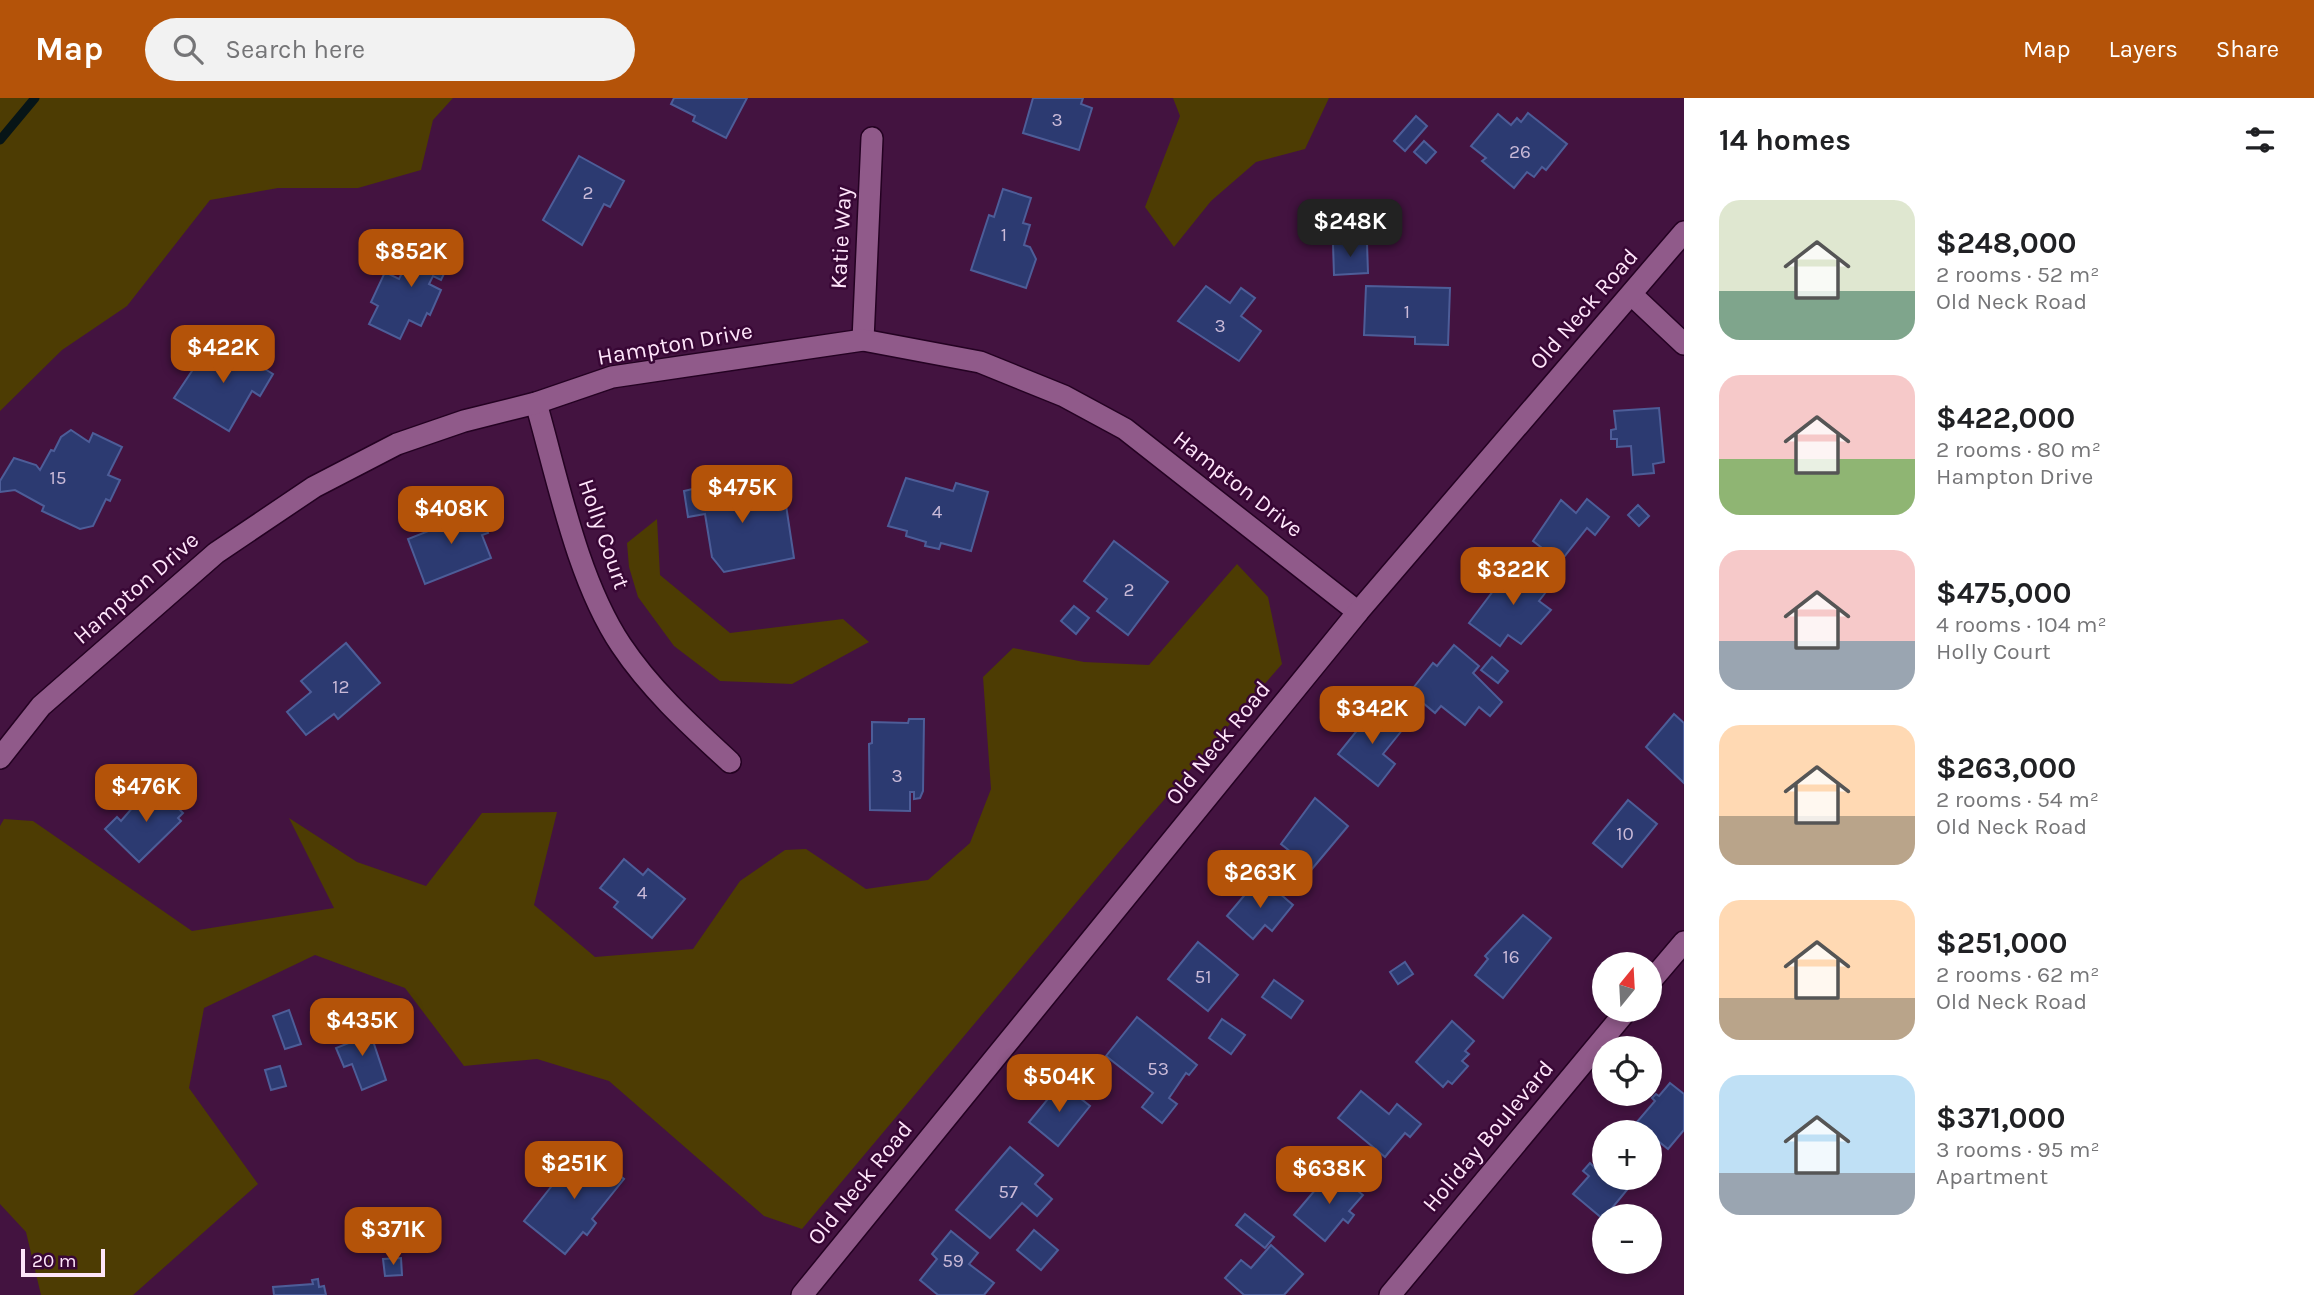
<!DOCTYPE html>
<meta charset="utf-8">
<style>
body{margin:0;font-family:Karla,sans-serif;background:#f2f2f2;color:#202124;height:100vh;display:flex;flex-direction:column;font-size:26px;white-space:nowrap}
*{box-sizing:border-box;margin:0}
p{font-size:23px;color:#757577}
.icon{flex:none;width:38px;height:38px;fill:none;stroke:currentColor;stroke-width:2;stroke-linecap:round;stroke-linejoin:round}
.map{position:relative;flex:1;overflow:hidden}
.details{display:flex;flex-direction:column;background:#fff;width:630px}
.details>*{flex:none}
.needle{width:46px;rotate:18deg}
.fabs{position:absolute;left:1592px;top:854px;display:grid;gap:14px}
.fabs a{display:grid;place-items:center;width:70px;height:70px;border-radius:50%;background:#fff;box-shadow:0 4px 10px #0003;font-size:35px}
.scale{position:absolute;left:21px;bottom:18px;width:84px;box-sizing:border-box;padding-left:7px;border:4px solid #fee5fa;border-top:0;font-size:19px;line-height:24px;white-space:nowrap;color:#fee5fa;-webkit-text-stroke:5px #380735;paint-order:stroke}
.price{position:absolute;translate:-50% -60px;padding:0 16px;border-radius:14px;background:#b45309;color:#fff;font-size:23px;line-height:46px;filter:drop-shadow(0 2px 4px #0008)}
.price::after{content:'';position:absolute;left:50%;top:42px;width:21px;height:16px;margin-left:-10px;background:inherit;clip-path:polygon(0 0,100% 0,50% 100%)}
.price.on{background:#222;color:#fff}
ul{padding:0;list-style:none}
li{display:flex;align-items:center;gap:21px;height:175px;padding:0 35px}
li span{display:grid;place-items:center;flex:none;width:196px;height:140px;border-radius:21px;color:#555}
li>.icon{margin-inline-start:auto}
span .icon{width:84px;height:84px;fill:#fffc;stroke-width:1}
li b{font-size:30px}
h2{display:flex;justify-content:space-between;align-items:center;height:84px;padding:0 35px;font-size:30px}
header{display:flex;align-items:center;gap:42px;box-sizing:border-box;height:98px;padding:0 35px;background:#b45309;color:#fff}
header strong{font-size:33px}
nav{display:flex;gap:38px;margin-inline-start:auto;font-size:24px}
.search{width:490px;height:63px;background:#f2f2f2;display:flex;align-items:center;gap:18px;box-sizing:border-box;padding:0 24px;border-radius:38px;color:#757577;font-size:26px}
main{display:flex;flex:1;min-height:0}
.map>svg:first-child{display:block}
.green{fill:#4d3c03}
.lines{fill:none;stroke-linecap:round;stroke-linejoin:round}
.stream{stroke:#071517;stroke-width:9}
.building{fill:#2c3a71;stroke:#4d5d98;stroke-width:2}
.minor-casing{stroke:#240222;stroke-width:24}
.minor{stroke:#905a8a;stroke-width:21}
.labels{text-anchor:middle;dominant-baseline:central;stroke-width:5;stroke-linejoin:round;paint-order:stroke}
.number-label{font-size:19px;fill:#cabad8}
.street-label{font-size:23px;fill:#fee5fa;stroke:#380735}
</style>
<header>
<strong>Map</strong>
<div class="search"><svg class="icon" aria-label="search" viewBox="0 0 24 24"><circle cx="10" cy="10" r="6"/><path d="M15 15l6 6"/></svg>Search here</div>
<nav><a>Map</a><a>Layers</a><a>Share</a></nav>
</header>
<main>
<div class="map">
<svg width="1684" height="1197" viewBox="0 0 1684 1197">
<rect width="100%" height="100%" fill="#431340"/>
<!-- green -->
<g class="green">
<path d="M0 0H453L433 22 421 72 358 90H278L210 102 127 208 62 252 0 313Z"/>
<path d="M1173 0H1329L1305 51 1256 64 1211 103 1174 149 1145 109 1180 18Z"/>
<path d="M657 421 660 477 730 535 843 521 869 544 792 586 720 583 674 548 638 499 629 469 627 445Z"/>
<path d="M1237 466 1268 499 1282 566 1117 756 802 1131 764 1118 609 983 537 961 464 968 405 890 315 857 204 910 189 990 258 1086 133 1197H41L26 1134 0 1106V728L4 721 33 723 192 833 334 810 289 720 357 764 426 788 482 715 557 714 534 807 595 859 693 851 740 783 785 752 806 751 866 791 928 782 970 745 991 691 983 579 1013 550 1084 564 1149 567Z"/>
</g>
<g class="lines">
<!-- stream -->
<path class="stream" d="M0 42 35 0"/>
</g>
<!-- building -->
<g class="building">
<path d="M674 0H747L726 40 693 23 695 18 671 6Z"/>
<path d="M1033 0H1083L1081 6 1092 10 1079 52 1023 35Z"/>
<path d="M1528 15 1567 46 1546 72 1542 69 1534 79 1527 74 1514 90 1482 63 1486 60 1471 48 1498 16 1511 27 1517 20 1521 24Z"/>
<path d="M1416 18 1427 28 1405 53 1394 43Z"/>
<path d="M1424 43 1436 54 1426 65 1414 54Z"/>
<path d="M579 58 624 83 610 109 604 106 582 147 543 122Z"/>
<path d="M1003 91 1031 100 1023 125 1030 127 1024 147 1030 149 1036 161 1026 190 971 172 989 117 994 119Z"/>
<path d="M421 137 455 153 441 182 433 178 429 186 441 192 430 217 427 215 421 228 409 222 400 241 369 226 378 208 371 204 385 174 399 181Z"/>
<path d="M1367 145 1368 175 1334 177 1333 146Z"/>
<path d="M1206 188 1230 205 1241 190 1255 200 1241 218 1261 233 1239 263 1178 223Z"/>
<path d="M1366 188 1450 190 1448 247 1415 246V239L1364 237Z"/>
<path d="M218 242 273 276 260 298 252 293 229 333 174 300 204 255 208 258Z"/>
<path d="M1659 310 1664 364 1653 366 1654 375 1633 377 1631 348 1617 349V341H1611V332L1616 331 1614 313Z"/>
<path d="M71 332 89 344 93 335 122 349 108 377 120 382 110 403 106 401 93 428 80 431 42 413 44 408 15 392 0 394V383L14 360 36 367 40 372 51 352 54 353 61 339Z"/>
<path d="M906 380 953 393 956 385 988 394 971 453 941 445 939 451 925 448 926 444 906 438 907 433 888 428Z"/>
<path d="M722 384 723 390 748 386 751 405 759 404V398L784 394 794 460 724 474 712 459 705 416 688 419 684 393Z"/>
<path d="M1587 401 1609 419 1595 437 1587 430 1560 464 1533 443 1561 402 1576 415Z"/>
<path d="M477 407 488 435 482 437 491 460 425 486 408 441 454 423 452 417Z"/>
<path d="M1638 407 1649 418 1639 428 1628 417Z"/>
<path d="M1114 443 1168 484 1128 537 1097 513 1107 501 1084 483Z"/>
<path d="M1515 464 1549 490 1539 503 1551 512 1521 546 1508 537 1500 548 1469 525Z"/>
<path d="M1074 508 1089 520 1076 536 1061 523Z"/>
<path d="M346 545 380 585 338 621 334 616 306 637 287 614 311 594 301 583Z"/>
<path d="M1454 547 1479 568 1473 575 1502 604 1490 618 1479 609 1465 627 1441 608 1435 615 1410 594 1433 565 1437 568Z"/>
<path d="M1492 559 1508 573 1498 585 1481 572Z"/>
<path d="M1376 609 1403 631 1383 656 1395 666 1378 688 1338 656Z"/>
<path d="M1674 616 1684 625V685L1646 649Z"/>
<path d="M909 621H924L923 693 920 700 914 701V694H910V713L870 712 869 646 872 645V624L908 625Z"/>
<path d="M153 686 183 715 178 720 181 723 139 764 105 731 117 719 121 723Z"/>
<path d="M1315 700 1348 728 1312 771 1281 746Z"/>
<path d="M1628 702 1657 726 1622 769 1593 745Z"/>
<path d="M624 761 643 777 648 771 685 801 652 840 614 809 618 804 600 790Z"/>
<path d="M1265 783 1293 807 1272 833 1265 827 1253 841 1227 818 1248 793 1253 797Z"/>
<path d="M1523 817 1551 840 1503 900 1475 877 1488 861 1485 858Z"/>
<path d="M1198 844 1238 877 1208 913 1168 881Z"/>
<path d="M1405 864 1413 876 1398 886 1390 874Z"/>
<path d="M1274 882 1303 903 1291 920 1262 899Z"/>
<path d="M289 912 301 946 285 951 273 918Z"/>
<path d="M1137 919 1197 967 1189 977 1186 975 1169 1000 1177 1006 1162 1025 1142 1009 1153 995 1106 958Z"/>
<path d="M1222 921 1245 937 1231 956 1209 940Z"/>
<path d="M356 922 363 940 371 937 386 982 362 992 352 966 344 969 336 950 354 943 347 925Z"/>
<path d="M1452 923 1474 943 1465 953 1469 956 1462 963 1468 968 1452 986 1448 983 1443 989 1416 964Z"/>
<path d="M280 968 286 988 271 992 265 972Z"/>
<path d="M1061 985 1090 1008 1058 1048 1029 1024Z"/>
<path d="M1670 985 1684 996V1032L1668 1051 1636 1025 1655 1003 1652 1000 1656 996 1659 998Z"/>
<path d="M1361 993 1389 1016 1397 1006 1421 1026 1410 1039 1405 1035 1385 1059 1338 1020Z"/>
<path d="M1010 1049 1043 1077 1035 1086 1052 1101 1037 1118 1022 1105 990 1140 956 1112Z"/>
<path d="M587 1052 624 1081 592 1121 596 1125 587 1137 583 1134 565 1156 524 1123 574 1060 578 1063Z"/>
<path d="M1605 1059V1080L1636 1081 1603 1121 1573 1096 1589 1078 1583 1073 1590 1065 1595 1070Z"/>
<path d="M1332 1072 1363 1097 1349 1113 1354 1117 1348 1125 1343 1121 1325 1143 1294 1117Z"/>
<path d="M1245 1116 1274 1139 1265 1150 1236 1127Z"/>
<path d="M1034 1132 1058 1152 1041 1172 1017 1152Z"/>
<path d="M951 1133 978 1155 969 1166 994 1185 984 1197H938L920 1182 937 1161 932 1156Z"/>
<path d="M1271 1147 1303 1176 1284 1197H1244L1225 1180 1241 1162 1251 1170Z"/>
<path d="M401 1160 402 1177 385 1178 383 1161Z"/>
<path d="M318 1181 319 1189 324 1188 326 1197H274L273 1189 313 1186 312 1182Z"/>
</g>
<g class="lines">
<defs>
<g id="minor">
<path d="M1632 197 1684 246"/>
<path d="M863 242 872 40"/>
<path d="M536 305C558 382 577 481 621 547 651 592 691 628 730 664"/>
<path d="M0 660 41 608 216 455 314 389 397 346 464 323 536 305 612 279 863 242 980 264 1064 298 1125 331 1358 514"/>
<path d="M1650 884 1684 844"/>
<path d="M802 1197 1358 514 1684 134"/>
<path d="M1390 1197 1627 912"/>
</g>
</defs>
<!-- minor casing -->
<use href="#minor" class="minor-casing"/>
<!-- minor -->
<use href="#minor" class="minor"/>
</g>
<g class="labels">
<!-- number labels -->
<g class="number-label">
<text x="1057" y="22">3</text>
<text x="1520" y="54">26</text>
<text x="588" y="95">2</text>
<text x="1004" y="137">1</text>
<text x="1407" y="214">1</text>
<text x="1220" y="228">3</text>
<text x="58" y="380">15</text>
<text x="937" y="414">4</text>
<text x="1129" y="492">2</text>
<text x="341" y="589">12</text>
<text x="897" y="678">3</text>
<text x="1625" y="736">10</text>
<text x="642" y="795">4</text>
<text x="1511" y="859">16</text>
<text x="1203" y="879">51</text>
<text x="1158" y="971">53</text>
<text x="1008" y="1094">57</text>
<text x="953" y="1163">59</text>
</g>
<!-- street labels -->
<g class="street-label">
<text transform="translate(841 140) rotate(-87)">Katie Way</text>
<text transform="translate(1584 211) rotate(-49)">Old Neck Road</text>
<text transform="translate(675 246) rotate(-10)">Hampton Drive</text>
<text transform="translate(1238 386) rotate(38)">Hampton Drive</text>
<text transform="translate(604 436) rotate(71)">Holly Court</text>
<text transform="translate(136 490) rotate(-41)">Hampton Drive</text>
<text transform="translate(1218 645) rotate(-51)">Old Neck Road</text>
<text transform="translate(1488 1038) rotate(-50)">Holiday Boulevard</text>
<text transform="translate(860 1085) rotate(-51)">Old Neck Road</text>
</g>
</g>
</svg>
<div class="fabs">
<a><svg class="needle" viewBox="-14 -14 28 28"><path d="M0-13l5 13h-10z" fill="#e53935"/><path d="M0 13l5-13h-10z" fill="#757577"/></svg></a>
<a><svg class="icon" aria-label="locate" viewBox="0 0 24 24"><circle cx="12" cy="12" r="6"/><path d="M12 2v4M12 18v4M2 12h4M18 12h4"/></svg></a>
<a>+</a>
<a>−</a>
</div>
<div class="scale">20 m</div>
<b class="price on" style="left:1350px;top:161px">$248K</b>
<b class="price" style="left:411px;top:191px">$852K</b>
<b class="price" style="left:223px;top:287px">$422K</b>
<b class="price" style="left:742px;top:427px">$475K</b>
<b class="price" style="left:451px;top:448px">$408K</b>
<b class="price" style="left:1513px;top:509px">$322K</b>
<b class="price" style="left:1372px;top:648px">$342K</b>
<b class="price" style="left:146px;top:726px">$476K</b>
<b class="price" style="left:1260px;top:812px">$263K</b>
<b class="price" style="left:362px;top:960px">$435K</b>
<b class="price" style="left:1059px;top:1016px">$504K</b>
<b class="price" style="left:574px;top:1103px">$251K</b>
<b class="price" style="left:1329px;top:1108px">$638K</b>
<b class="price" style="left:393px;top:1169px">$371K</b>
</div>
<section class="details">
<h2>14 homes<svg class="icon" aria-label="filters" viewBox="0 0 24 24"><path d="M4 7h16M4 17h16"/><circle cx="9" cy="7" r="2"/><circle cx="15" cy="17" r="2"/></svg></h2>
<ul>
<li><span style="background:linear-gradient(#dfe7d0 65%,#7fa58c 0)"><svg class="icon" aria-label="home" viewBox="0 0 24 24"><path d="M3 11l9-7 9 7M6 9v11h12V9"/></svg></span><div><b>$248,000</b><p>2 rooms · 52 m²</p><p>Old Neck Road</p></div></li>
<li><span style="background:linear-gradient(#f6c9c9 60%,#8fb573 0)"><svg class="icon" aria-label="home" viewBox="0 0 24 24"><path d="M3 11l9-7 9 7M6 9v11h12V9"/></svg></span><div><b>$422,000</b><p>2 rooms · 80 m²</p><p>Hampton Drive</p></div></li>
<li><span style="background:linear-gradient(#f6c9c9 65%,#9aa5b1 0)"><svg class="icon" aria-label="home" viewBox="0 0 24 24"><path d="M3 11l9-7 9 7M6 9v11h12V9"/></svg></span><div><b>$475,000</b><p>4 rooms · 104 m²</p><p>Holly Court</p></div></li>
<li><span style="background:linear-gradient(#ffd9b3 65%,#b9a48a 0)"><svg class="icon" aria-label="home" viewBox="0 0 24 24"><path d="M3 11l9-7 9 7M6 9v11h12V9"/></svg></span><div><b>$263,000</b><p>2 rooms · 54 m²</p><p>Old Neck Road</p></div></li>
<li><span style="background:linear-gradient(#ffd9b3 70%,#b9a48a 0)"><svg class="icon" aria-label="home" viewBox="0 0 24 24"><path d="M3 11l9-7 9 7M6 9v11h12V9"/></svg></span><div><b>$251,000</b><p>2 rooms · 62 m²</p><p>Old Neck Road</p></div></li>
<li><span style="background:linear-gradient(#bfe0f5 70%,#9aa5b1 0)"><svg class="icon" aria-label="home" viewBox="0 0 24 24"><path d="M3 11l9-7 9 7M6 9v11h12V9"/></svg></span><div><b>$371,000</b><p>3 rooms · 95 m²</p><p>Apartment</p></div></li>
</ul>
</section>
</main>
